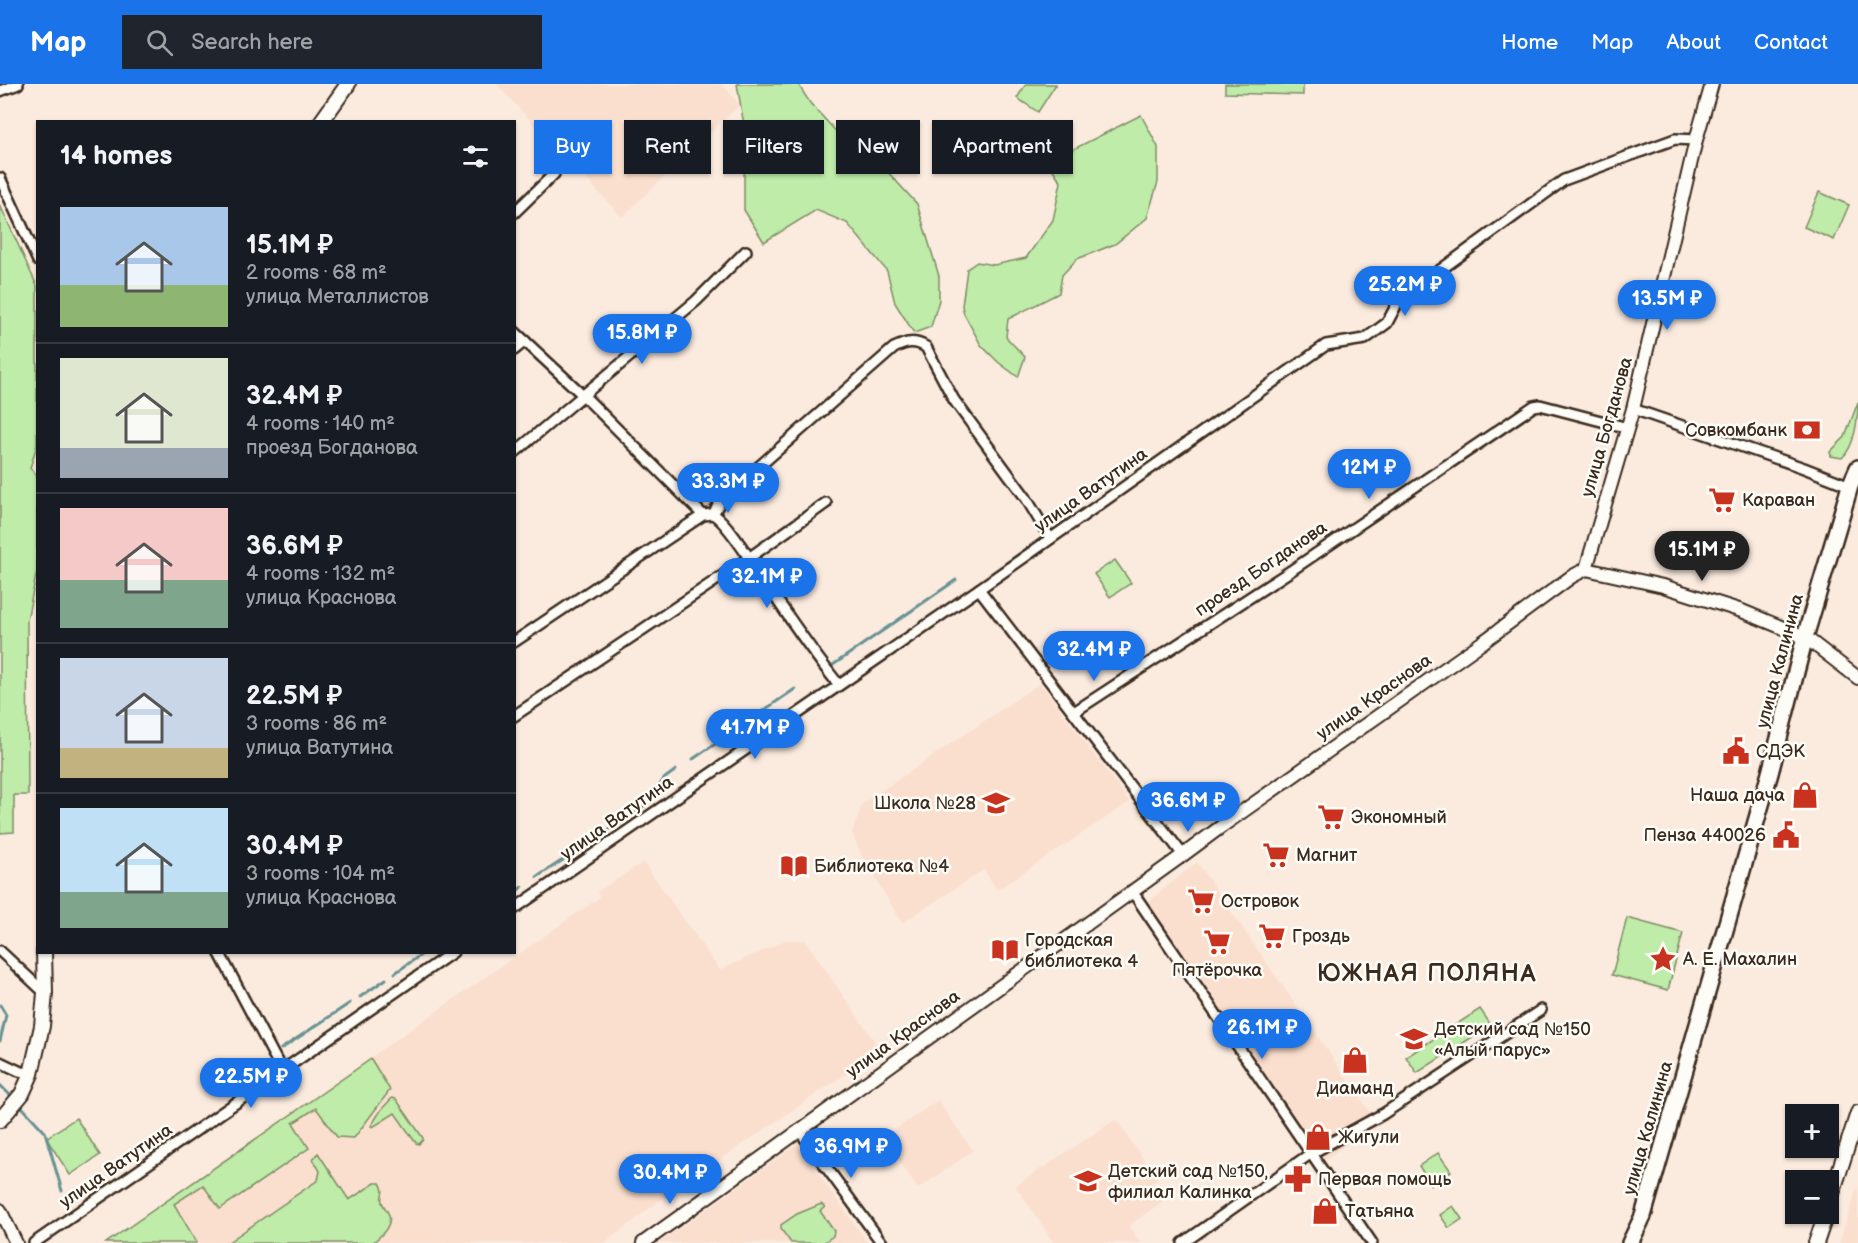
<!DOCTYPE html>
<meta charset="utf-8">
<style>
body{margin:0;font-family:"Balsamiq Sans",sans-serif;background:#20242c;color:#f1f3f6;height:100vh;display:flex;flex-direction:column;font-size:22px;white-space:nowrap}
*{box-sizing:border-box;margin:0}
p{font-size:20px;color:#9ea1a6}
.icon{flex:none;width:33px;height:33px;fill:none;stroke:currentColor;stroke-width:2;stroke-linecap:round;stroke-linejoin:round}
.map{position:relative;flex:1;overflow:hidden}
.details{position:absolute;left:36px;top:36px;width:480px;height:834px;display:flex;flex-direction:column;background:#171b24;border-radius:0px;box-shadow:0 2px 4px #0004}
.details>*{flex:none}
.guide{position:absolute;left:534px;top:36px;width:570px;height:54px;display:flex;gap:12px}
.fabs{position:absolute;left:1785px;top:1020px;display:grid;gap:12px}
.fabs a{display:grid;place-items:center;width:54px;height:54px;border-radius:0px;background:#171b24;box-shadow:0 2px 4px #0004;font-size:30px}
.price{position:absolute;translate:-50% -51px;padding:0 14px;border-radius:21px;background:#1a73e8;color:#fff;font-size:20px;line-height:39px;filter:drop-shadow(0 2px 3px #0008)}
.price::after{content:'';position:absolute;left:50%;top:36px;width:18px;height:14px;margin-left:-9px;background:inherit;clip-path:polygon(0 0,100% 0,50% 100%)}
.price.active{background:#222;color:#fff}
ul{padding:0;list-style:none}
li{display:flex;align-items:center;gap:18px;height:150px;padding:0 24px}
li+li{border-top:2px solid #363941}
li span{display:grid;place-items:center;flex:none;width:168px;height:120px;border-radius:0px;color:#555}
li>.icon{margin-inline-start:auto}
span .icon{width:72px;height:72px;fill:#fffc;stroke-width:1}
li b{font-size:26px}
h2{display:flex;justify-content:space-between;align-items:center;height:72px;padding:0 24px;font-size:26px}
.chip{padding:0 21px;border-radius:0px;background:#171b24;box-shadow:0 2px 4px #0004;font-size:21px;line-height:54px}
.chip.active{background:#1a73e8;color:#fff}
header{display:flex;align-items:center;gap:36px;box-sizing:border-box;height:84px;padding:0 30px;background:#1a73e8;color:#fff}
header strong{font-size:28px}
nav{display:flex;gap:33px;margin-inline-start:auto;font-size:21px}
.search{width:420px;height:54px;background:#20242c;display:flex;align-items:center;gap:15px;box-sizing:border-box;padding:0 21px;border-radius:0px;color:#9ea1a6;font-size:22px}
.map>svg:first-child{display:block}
.built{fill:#fadfce}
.green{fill:#bfeca9;stroke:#7d8b64;stroke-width:1.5}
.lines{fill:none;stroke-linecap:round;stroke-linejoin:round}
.stream{stroke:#679192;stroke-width:3}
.minor-casing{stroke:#3b2a1e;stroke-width:14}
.tertiary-casing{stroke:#3b2a1e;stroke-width:16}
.secondary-casing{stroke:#3b2a1e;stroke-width:18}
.primary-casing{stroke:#3b2a1e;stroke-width:20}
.minor{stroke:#fdfcf7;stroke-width:9}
.tertiary{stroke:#fdfcf7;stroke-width:12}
.secondary{stroke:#fdfcf7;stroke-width:14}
.primary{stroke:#fdfcf7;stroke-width:15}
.labels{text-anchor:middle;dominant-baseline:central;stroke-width:5;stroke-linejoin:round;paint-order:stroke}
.street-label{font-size:18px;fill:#3b2a1e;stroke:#fdfcf7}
.poi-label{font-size:18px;fill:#3b2a1e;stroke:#fdfcf7;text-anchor:start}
.district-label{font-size:24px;font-weight:bold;letter-spacing:1.5px;fill:#3b2a1e;stroke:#fdfcf7}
</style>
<header>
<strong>Map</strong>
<div class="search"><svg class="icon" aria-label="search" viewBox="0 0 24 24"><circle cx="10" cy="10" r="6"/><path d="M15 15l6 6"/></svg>Search here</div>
<nav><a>Home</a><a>Map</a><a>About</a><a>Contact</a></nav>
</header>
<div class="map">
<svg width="1858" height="1159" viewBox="0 0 1858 1159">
<rect width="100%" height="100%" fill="#fbebdf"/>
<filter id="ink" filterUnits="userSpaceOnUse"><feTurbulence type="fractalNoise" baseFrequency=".0167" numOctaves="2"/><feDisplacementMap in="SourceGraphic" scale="12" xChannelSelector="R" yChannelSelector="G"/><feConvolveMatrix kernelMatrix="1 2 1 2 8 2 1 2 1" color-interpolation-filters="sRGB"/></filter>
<g filter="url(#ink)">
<!-- built -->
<g class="built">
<path d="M496 0H722L740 21 622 133Z"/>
<path d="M1040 599 1130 718 997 806 984 786 902 839 860 769 852 749 862 720Z"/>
<path d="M643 778 720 886 786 856H805L881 966 658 1118 605 1159H105L600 813 597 808Z"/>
<path d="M1197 778 1377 1038 1322 1078 1143 822Z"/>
<path d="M938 1016 973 1067 918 1105 883 1054Z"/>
<path d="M1116 1035 1157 1095 1151 1100 1163 1117 1129 1142 1141 1159H1054L1015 1102Z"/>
<path d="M797 1060 868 1159H659L792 1064Z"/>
<path d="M1858 1101V1159H1839Z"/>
</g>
<!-- green -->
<g class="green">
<path d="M737 0H798L810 19 854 67 887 87 917 120 939 192V216L931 243 914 249 895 219 887 187 847 139 816 126 764 158 744 126V41Z"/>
<path d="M1026 0H1056L1038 28 1017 14Z"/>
<path d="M1225 0H1303V11L1225 9Z"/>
<path d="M1141 31 1158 63V98L1147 134 1115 160 1077 175 1062 191 1059 209 1008 235 1006 253 1025 273 1018 293 998 278 981 261 964 230 962 222 967 185 977 178 994 181 1026 174 1053 136 1061 98 1048 78Z"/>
<path d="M1819 108 1849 121 1834 156 1804 143Z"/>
<path d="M0 121 37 202V361L30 384 37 392V487L27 536 28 711H14V748L0 749Z"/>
<path d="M1858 318C1858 335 1855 362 1842 374L1831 372 1830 368 1845 353Z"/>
<path d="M1115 476 1131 499 1110 513 1094 490Z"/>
<path d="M1627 834 1683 849 1668 906 1612 891Z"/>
<path d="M1480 925 1491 941 1417 989 1406 973Z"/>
<path d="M371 975 390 1006 354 1054 337 1053 316 1024 293 1039 309 1064 220 1125 203 1101 174 1120 197 1159H106Z"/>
<path d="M392 1014 396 1015 423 1054V1056L419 1060 416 1059 395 1029 373 1043 371 1042 381 1026Z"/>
<path d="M76 1034 100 1071 70 1091 46 1054Z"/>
<path d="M318 1069 349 1116 375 1099H380C386 1109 380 1110 382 1118 383 1122 387 1126 389 1131 392 1142 380 1153 372 1159H227L318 1096 320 1087 313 1075Z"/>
<path d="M1438 1069 1451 1087 1431 1101 1419 1082Z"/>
<path d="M821 1120 825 1123 820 1127 834 1147 833 1152 823 1159H791L781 1145V1141L797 1130Z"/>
<path d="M1453 1122 1462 1135 1449 1144 1440 1131Z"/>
</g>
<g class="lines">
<!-- stream -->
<g class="stream">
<path d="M833 581 956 496"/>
<path d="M748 637 795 605"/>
<path d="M693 675 733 648"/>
<path d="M626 734 645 721 665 694 676 686"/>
<path d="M587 760 611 744"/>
<path d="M537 793 572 770"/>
<path d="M514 809 522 803"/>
<path d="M395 889 425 868"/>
<path d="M360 913 386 895"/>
<path d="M0 921 6 931 0 957"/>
<path d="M281 965 350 919"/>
<path d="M0 1001 12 1013"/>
<path d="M22 1023 45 1048 62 1107"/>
</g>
<defs>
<g id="minor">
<path d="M0 7 18 0"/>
<path d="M0 94 38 177"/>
<path d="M514 129 554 90"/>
<path d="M514 247 584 312 703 431"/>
<path d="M514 266 525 257"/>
<path d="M1633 325 1804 384 1850 402"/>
<path d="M514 369 696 217 746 167"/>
<path d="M713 430C727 438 751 477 761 492 786 529 810 566 839 601"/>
<path d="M979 505 1183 771"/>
<path d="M514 558 703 431 713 430 722 415 894 264C906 258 914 256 926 263L954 316 1026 414 1050 454"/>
<path d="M1074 628 1292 486 1534 322 1540 321 1628 344"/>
<path d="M514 632 749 474 826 419"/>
<path d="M1132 807 1372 1159"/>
<path d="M514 825 979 505 1326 261 1365 255 1387 239 1399 216 1564 96 1675 55 1696 56"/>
<path d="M0 867 45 909"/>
<path d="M219 868 282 987"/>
<path d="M0 978 19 987 31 990"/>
<path d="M799 1046 882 1159"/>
<path d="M34 1159 453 868"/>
<path d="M1183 1159 1310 1070 1383 1030 1541 926"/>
</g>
<g id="tertiary">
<path d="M1586 485 1633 325 1696 56 1712 0"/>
<path d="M1586 485 1663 502 1742 527 1805 553 1858 594"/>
<path d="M0 1126 16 1159"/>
<path d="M643 1159 1183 771 1222 742 1483 558 1571 493 1586 485"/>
</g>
<g id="secondary">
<path d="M321 38 348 0"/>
<path d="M0 1036 22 1010 31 990 42 942 45 909 44 868"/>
<path d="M1828 1122 1858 1029"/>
<path d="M1816 1159 1826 1130"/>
</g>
<path id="primary" d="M1630 1159 1643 1132 1770 689 1805 553 1850 402 1858 384"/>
</defs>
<!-- minor casing -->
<use href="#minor" class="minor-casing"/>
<!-- tertiary casing -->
<use href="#tertiary" class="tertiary-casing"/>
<!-- secondary casing -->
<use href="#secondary" class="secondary-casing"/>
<!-- primary casing -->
<use href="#primary" class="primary-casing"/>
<!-- minor -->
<use href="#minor" class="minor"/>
<!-- tertiary -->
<use href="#tertiary" class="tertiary"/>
<!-- secondary -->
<use href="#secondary" class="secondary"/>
<!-- primary -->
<use href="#primary" class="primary"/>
</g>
</g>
<!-- icons -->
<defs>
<symbol id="bank-bare" viewBox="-9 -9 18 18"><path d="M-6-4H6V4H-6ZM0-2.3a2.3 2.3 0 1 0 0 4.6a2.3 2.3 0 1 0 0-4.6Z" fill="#c8321e" stroke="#fdfcf7" stroke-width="2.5" paint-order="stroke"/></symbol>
<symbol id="supermarket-bare" viewBox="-9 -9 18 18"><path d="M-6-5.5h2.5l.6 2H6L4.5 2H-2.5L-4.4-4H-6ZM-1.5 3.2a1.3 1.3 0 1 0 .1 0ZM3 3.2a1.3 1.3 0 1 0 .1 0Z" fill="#c8321e" stroke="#fdfcf7" stroke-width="2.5" paint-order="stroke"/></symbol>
<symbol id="civic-bare" viewBox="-9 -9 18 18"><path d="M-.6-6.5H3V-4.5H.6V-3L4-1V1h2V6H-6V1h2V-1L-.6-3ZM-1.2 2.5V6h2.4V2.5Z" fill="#c8321e" stroke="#fdfcf7" stroke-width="2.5" paint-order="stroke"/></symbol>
<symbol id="shop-bare" viewBox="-9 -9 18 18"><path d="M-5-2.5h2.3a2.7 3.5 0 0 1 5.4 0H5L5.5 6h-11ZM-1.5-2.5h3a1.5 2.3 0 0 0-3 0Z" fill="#c8321e" stroke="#fdfcf7" stroke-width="2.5" paint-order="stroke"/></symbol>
<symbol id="school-bare" viewBox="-9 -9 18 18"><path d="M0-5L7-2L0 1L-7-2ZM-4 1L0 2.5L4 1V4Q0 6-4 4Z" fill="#c8321e" stroke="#fdfcf7" stroke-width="2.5" paint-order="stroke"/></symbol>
<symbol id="library-bare" viewBox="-9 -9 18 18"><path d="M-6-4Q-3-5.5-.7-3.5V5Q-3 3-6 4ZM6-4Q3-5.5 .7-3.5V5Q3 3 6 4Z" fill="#c8321e" stroke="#fdfcf7" stroke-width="2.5" paint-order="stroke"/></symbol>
<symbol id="sight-bare" viewBox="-9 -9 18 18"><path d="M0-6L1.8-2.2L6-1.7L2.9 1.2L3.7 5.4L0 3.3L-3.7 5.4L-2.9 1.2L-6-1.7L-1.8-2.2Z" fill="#c8321e" stroke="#fdfcf7" stroke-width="2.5" paint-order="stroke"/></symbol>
<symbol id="pharmacy-bare" viewBox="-9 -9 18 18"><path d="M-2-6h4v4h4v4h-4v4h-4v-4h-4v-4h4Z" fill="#c8321e" stroke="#fdfcf7" stroke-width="2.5" paint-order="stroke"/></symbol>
</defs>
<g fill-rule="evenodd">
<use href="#bank-bare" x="1788" y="327" width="38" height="38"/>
<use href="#supermarket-bare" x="1703" y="397" width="38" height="38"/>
<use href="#civic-bare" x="1717" y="648" width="38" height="38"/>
<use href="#shop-bare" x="1786" y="692" width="38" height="38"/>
<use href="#school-bare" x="977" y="700" width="38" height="38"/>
<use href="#supermarket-bare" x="1312" y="714" width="38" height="38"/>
<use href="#civic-bare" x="1767" y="732" width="38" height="38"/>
<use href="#supermarket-bare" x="1257" y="752" width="38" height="38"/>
<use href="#library-bare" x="775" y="763" width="38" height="38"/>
<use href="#supermarket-bare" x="1182" y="798" width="38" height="38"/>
<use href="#supermarket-bare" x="1253" y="833" width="38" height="38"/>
<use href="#supermarket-bare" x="1198" y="839" width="38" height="38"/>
<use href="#library-bare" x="986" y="847" width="38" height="38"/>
<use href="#sight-bare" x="1644" y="856" width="38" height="38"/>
<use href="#school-bare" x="1395" y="936" width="38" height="38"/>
<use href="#shop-bare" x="1336" y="957" width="38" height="38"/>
<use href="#shop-bare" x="1299" y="1034" width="38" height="38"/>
<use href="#pharmacy-bare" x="1279" y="1076" width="38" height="38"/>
<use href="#school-bare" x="1069" y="1078" width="38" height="38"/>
<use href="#shop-bare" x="1306" y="1108" width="38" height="38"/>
</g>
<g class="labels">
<!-- street labels -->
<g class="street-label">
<text transform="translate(1607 343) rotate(-74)">улица Богданова</text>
<text transform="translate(1091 406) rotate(-35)">улица Ватутина</text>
<text transform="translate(1261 485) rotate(-34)">проезд Богданова</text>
<text transform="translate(1780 577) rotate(-75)">улица Калинина</text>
<text transform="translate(1374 613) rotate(-35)">улица Краснова</text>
<text transform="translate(617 734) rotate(-35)">улица Ватутина</text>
<text transform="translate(903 950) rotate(-36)">улица Краснова</text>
<text transform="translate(1648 1044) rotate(-74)">улица Калинина</text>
<text transform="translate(116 1082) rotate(-35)">улица Ватутина</text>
</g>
<!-- poi labels -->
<g class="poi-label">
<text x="1787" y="346" text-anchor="end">Совкомбанк</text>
<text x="1742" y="416">Караван</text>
<text x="1756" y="667">СДЭК</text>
<text x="1785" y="711" text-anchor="end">Наша дача</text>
<text x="976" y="719" text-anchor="end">Школа №28</text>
<text x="1351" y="733">Экономный</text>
<text x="1766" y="751" text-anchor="end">Пенза 440026</text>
<text x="1296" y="771">Магнит</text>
<text x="814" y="782">Библиотека №4</text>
<text x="1221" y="817">Островок</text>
<text x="1292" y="852">Гроздь</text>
<text x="1025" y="856">Городская<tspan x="1025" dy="21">библиотека 4</tspan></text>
<text x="1683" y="875">А. Е. Махалин</text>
<text x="1217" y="886" text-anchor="middle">Пятёрочка</text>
<text x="1434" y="945">Детский сад №150<tspan x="1434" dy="21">«Алый парус»</tspan></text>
<text x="1355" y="1004" text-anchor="middle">Диаманд</text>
<text x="1338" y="1053">Жигули</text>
<text x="1108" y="1087">Детский сад №150,<tspan x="1108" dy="21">филиал Калинка</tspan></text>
<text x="1318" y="1095">Первая помощь</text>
<text x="1345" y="1127">Татьяна</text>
</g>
<!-- district labels -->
<g class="district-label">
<text x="1427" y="889">ЮЖНАЯ ПОЛЯНА</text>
</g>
</g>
</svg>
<div class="fabs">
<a>+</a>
<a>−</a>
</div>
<b class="price" style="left:1405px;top:233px">25.2M ₽</b>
<b class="price" style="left:1667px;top:247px">13.5M ₽</b>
<b class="price" style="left:642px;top:281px">15.8M ₽</b>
<b class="price" style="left:1369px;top:416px">12M ₽</b>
<b class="price" style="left:728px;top:430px">33.3M ₽</b>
<b class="price active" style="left:1702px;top:498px">15.1M ₽</b>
<b class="price" style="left:767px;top:525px">32.1M ₽</b>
<b class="price" style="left:1094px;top:598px">32.4M ₽</b>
<b class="price" style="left:755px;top:676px">41.7M ₽</b>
<b class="price" style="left:1188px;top:749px">36.6M ₽</b>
<b class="price" style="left:1262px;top:976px">26.1M ₽</b>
<b class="price" style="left:251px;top:1025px">22.5M ₽</b>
<b class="price" style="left:851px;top:1095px">36.9M ₽</b>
<b class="price" style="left:670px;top:1121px">30.4M ₽</b>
<div class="guide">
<a class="chip active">Buy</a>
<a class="chip">Rent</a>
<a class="chip">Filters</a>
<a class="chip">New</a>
<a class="chip">Apartment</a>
</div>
<section class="details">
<h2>14 homes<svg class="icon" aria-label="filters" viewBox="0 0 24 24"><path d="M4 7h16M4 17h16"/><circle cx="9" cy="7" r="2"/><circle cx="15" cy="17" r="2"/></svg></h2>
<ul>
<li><span style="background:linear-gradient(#a9c7e8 65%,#8fb573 0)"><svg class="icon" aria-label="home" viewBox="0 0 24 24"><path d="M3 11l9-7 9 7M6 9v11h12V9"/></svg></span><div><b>15.1M ₽</b><p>2 rooms · 68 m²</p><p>улица Металлистов</p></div></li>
<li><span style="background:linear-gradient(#dfe7d0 75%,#9aa5b1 0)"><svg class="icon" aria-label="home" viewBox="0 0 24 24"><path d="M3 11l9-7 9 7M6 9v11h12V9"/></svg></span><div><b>32.4M ₽</b><p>4 rooms · 140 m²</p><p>проезд Богданова</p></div></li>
<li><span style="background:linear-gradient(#f6c9c9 60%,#7fa58c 0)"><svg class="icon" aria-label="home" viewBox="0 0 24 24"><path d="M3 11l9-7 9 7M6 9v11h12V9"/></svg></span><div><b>36.6M ₽</b><p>4 rooms · 132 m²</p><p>улица Краснова</p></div></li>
<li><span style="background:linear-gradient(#c9d6e8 75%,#c2b280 0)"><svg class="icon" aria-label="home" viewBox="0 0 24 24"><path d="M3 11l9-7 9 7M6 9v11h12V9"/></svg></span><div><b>22.5M ₽</b><p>3 rooms · 86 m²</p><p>улица Ватутина</p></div></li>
<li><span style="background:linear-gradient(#bfe0f5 70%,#7fa58c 0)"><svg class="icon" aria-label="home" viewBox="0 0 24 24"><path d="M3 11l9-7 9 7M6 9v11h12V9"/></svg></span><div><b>30.4M ₽</b><p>3 rooms · 104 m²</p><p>улица Краснова</p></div></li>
</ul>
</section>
</div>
